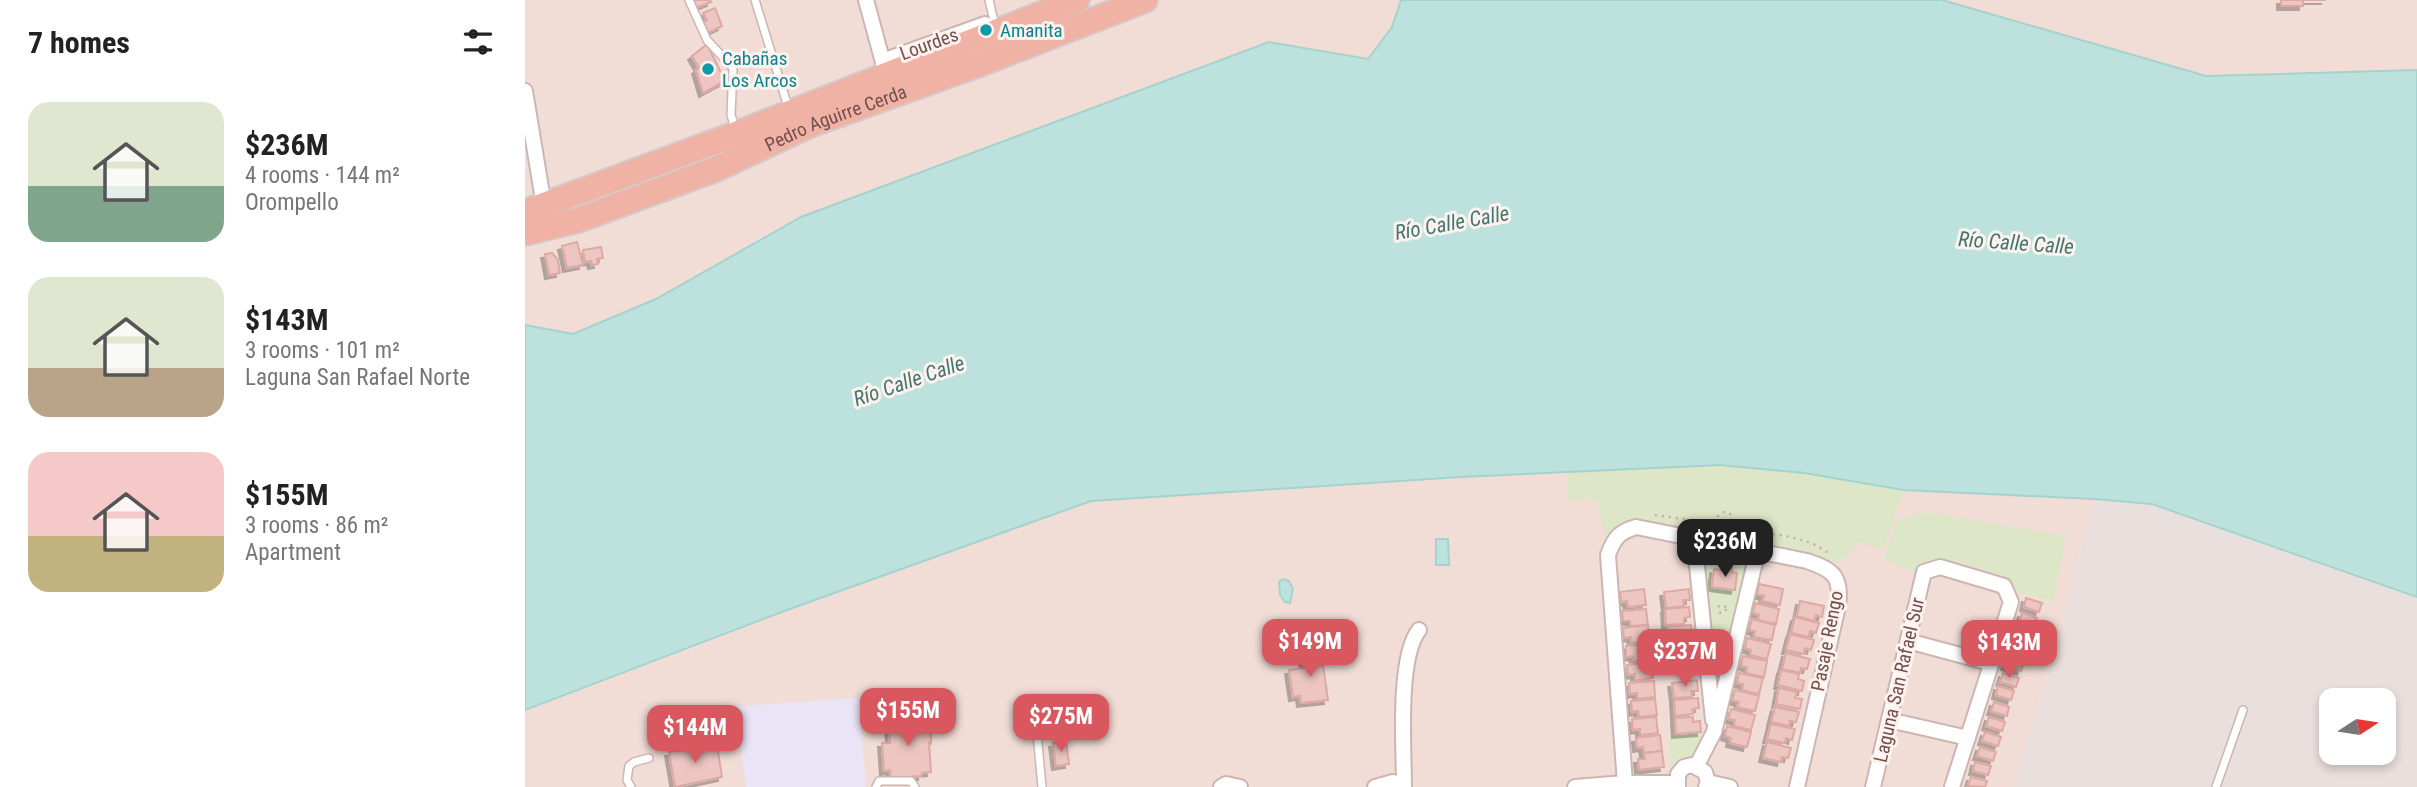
<!DOCTYPE html>
<meta charset="utf-8">
<style>
body{margin:0;font-family:"Roboto Condensed",sans-serif;background:#f2f2f2;color:#222;height:100vh;display:flex;flex-direction:column;font-size:26px;white-space:nowrap}
*{box-sizing:border-box;margin:0}
p{font-size:23px;color:#767676}
.icon{flex:none;width:38px;height:38px;fill:none;stroke:currentColor;stroke-width:2;stroke-linecap:round;stroke-linejoin:round}
.map{position:relative;flex:1;overflow:hidden}
.drawer{display:flex;flex-direction:column;background:#fff;width:525px}
.drawer>*{flex:none}
.needle{width:46px;rotate:78deg}
.tools{position:absolute;left:1794px;top:688px;display:grid;gap:14px}
.tools a{display:grid;place-items:center;width:77px;height:77px;border-radius:14px;background:#fff;box-shadow:0 4px 10px #0003;font-size:35px}
.price{position:absolute;translate:-50% -60px;padding:0 16px;border-radius:14px;background:#d9585f;color:#fff;font-size:23px;line-height:46px;filter:drop-shadow(0 2px 4px #0008)}
.price::after{content:'';position:absolute;left:50%;top:42px;width:21px;height:16px;margin-left:-10px;background:inherit;clip-path:polygon(0 0,100% 0,50% 100%)}
.price.selected{background:#222;color:#fff}
ul{padding:0;list-style:none}
li{display:flex;align-items:center;gap:21px;height:175px;padding:0 28px}
li span{display:grid;place-items:center;flex:none;width:196px;height:140px;border-radius:21px;color:#555}
li>.icon{margin-inline-start:auto}
span .icon{width:84px;height:84px;fill:#fffc;stroke-width:1}
li b{font-size:30px}
h2{display:flex;justify-content:space-between;align-items:center;height:84px;padding:0 28px;font-size:30px}
main{display:flex;flex:1;min-height:0}
.map>svg:first-child{display:block}
.residential{fill:#f1ddd6}
.industrial{fill:#e9dfdd;fill-rule:evenodd}
.education{fill:#eae4f7}
.green{fill:#dde7c7}
.water{fill:#bde2dd;stroke:#a4d3cd;stroke-width:2}
.building{fill:#edc6c1;stroke:#dea9a3;stroke-width:2;filter:url(#shadow)}
.lines{fill:none;stroke-linecap:round;stroke-linejoin:round}
.service-casing{stroke:#cdb5b1;stroke-width:10}
.minor-casing{stroke:#cdb5b1;stroke-width:18}
.trunk-casing{stroke:#d4caca;stroke-width:28}
.path{stroke:#d2a9a4;stroke-width:2.5;stroke-dasharray:2 5;stroke-linecap:butt}
.service{stroke:#fff;stroke-width:7}
.minor{stroke:#fff;stroke-width:14}
.trunk{stroke:#f1b2a6;stroke-width:24}
.culture-dot{fill:#0f9aa8;stroke:#fdf2ed;stroke-width:2.5}
.labels{text-anchor:middle;dominant-baseline:central;stroke-width:6;stroke-linejoin:round;paint-order:stroke}
.culture-label{font-size:19px;fill:#0d838f;stroke:#fdf2ed;text-anchor:start}
.street-label{font-size:19px;fill:#71504e;stroke:#fdf2ed}
.water-label{font-size:21px;font-style:italic;fill:#427670;stroke:#fdf2ed}
</style>
<main>
<section class="drawer">
<h2>7 homes<svg class="icon" aria-label="filters" viewBox="0 0 24 24"><path d="M4 7h16M4 17h16"/><circle cx="9" cy="7" r="2"/><circle cx="15" cy="17" r="2"/></svg></h2>
<ul>
<li><span style="background:linear-gradient(#dfe7d0 60%,#7fa58c 0)"><svg class="icon" aria-label="home" viewBox="0 0 24 24"><path d="M3 11l9-7 9 7M6 9v11h12V9"/></svg></span><div><b>$236M</b><p>4 rooms · 144 m²</p><p>Orompello</p></div></li>
<li><span style="background:linear-gradient(#dfe7d0 65%,#b9a48a 0)"><svg class="icon" aria-label="home" viewBox="0 0 24 24"><path d="M3 11l9-7 9 7M6 9v11h12V9"/></svg></span><div><b>$143M</b><p>3 rooms · 101 m²</p><p>Laguna San Rafael Norte</p></div></li>
<li><span style="background:linear-gradient(#f6c9c9 60%,#c2b280 0)"><svg class="icon" aria-label="home" viewBox="0 0 24 24"><path d="M3 11l9-7 9 7M6 9v11h12V9"/></svg></span><div><b>$155M</b><p>3 rooms · 86 m²</p><p>Apartment</p></div></li>
</ul>
</section>
<div class="map">
<svg width="1892" height="787" viewBox="0 0 1892 787">
<defs>
<filter id="shadow"><feDropShadow dx="-4" dy="4" stdDeviation="0" flood-color="#0004"/></filter>
</defs>
<rect width="100%" height="100%" fill="#faede7"/>
<!-- residential -->
<g class="residential">
<path d="M0 0H876L867 26 843 59 744 42 276 217 131 299 47 334 0 325Z"/>
<path d="M1417 0H1892V70L1681 76Z"/>
<path d="M1195 465 1279 473 1379 490 1569 499 1527 658 1489 787H0V710L262 610 566 501 936 477Z"/>
</g>
<!-- industrial -->
<path class="industrial" d="M1569 499 1627 504 1892 597V787H1489L1527 658ZM1806 700H1858V752H1806Z"/>
<!-- education -->
<path class="education" d="M334 698 341 787H221L211 706Z"/>
<!-- green -->
<g class="green">
<path d="M1195 465 1279 473 1379 490 1358 550 1333 542 1314 564 1289 554 1110 520 1097 524 1081 539 1071 499 1040 501 1043 472Z"/>
<path d="M1401 512 1541 536 1529 601 1489 592 1487 585 1481 578C1452 569 1415 547 1389 572L1359 560 1371 522Z"/>
<path d="M1183 548 1223 555 1227 560 1196 686 1192 687 1189 684 1175 554Z"/>
<path d="M1176 732 1171 754 1154 758 1146 767 1143 736Z"/>
</g>
<!-- water -->
<g class="water">
<path d="M876 0H1417L1681 76 1892 70V597L1627 504 1569 499 1379 490 1279 473 1195 465 936 477 566 501 262 610 0 710V325L48 334 131 299 276 217 744 42 843 59 867 27Z"/>
<path d="M911 539H923L924 565H911Z"/>
<path d="M758 579 764 581 768 589 765 603 760 602 755 595 754 582Z"/>
</g>
<!-- building -->
<g class="building">
<path d="M168 0H185L186 2 171 8Z"/>
<path d="M1756 0H1801H1778V6H1756Z"/>
<path d="M190 8 197 26 183 33 178 22 182 20 178 13Z"/>
<path d="M182 44 200 81 178 93 171 70 174 68 167 56Z"/>
<path d="M52 242 58 265 42 268 37 246Z"/>
<path d="M76 247 78 258 72 259 73 264 67 265 66 261 60 262 58 250Z"/>
<path d="M27 253 33 260 35 273 24 275 20 254Z"/>
<path d="M1197 567 1207 568 1206 572 1212 573 1210 590 1187 587 1189 569 1197 570Z"/>
<path d="M1234 584 1258 589 1255 605 1237 601 1239 596 1232 594Z"/>
<path d="M1119 589 1121 605 1103 607 1102 601 1096 602 1095 592Z"/>
<path d="M1164 589 1165 600H1158L1159 606 1141 608 1139 592Z"/>
<path d="M1501 598 1517 603 1514 612 1499 607Z"/>
<path d="M1275 601 1299 606 1297 617 1291 615 1289 621 1272 616Z"/>
<path d="M1230 603 1254 609 1251 624 1233 620 1234 615 1228 613Z"/>
<path d="M1164 607 1165 617 1159 618V624L1141 625 1140 609Z"/>
<path d="M1121 609 1123 625 1105 626V621H1098L1097 611Z"/>
<path d="M1497 613 1512 618 1509 627 1494 622Z"/>
<path d="M1270 617 1294 623 1291 633 1285 631 1284 637 1266 633Z"/>
<path d="M1227 619 1250 625 1247 640 1229 637 1230 631 1224 630Z"/>
<path d="M1123 625 1125 641 1107 643 1106 637 1099 638 1098 628Z"/>
<path d="M1166 625 1167 635 1161 636V642L1143 643 1142 627Z"/>
<path d="M1492 627 1508 632 1505 641 1489 636Z"/>
<path d="M1265 634 1289 640 1286 650 1280 648 1279 654 1261 650Z"/>
<path d="M1222 638 1246 644 1242 659 1225 655 1226 650 1220 648Z"/>
<path d="M1487 642 1502 647 1500 656 1484 651Z"/>
<path d="M1168 643 1169 654H1162L1163 660 1145 661 1144 646Z"/>
<path d="M1125 644 1127 660 1109 661 1108 656 1101 657V646Z"/>
<path d="M796 651 803 700 776 703 775 696 768 697 764 670 779 668 777 653Z"/>
<path d="M1261 653 1285 659 1282 669 1276 668 1275 673 1257 669Z"/>
<path d="M1218 656 1242 661 1239 677 1221 673 1222 667 1216 666Z"/>
<path d="M1483 657 1499 662 1496 671 1480 666Z"/>
<path d="M1126 662 1128 678 1110 680V674L1103 675 1102 665Z"/>
<path d="M1256 670 1274 674 1273 679 1279 681 1277 691 1253 685Z"/>
<path d="M1214 673 1238 678 1234 694 1217 690 1218 684 1212 683Z"/>
<path d="M1478 673 1494 678 1491 687 1475 682Z"/>
<path d="M1172 680 1173 691H1166L1167 697 1149 698 1147 683Z"/>
<path d="M1129 681 1130 697 1112 699V693L1105 694 1104 683Z"/>
<path d="M1473 686 1489 691 1486 700 1471 695Z"/>
<path d="M1254 688 1272 692 1270 698 1277 699 1275 709 1251 704Z"/>
<path d="M1210 690 1234 696 1230 711 1212 707 1214 702 1207 700Z"/>
<path d="M1173 698 1174 708 1167 709 1168 714 1150 716 1149 700Z"/>
<path d="M1130 699 1132 715 1114 717 1113 711 1107 712 1106 701Z"/>
<path d="M1469 702 1484 707 1482 716 1466 711Z"/>
<path d="M1250 707 1274 712 1271 722 1265 721 1264 726 1246 722Z"/>
<path d="M1206 709 1230 715 1226 730 1209 726 1210 720 1203 719Z"/>
<path d="M1131 717 1133 733 1115 735V729L1108 730 1107 719Z"/>
<path d="M1168 717V722L1175 721 1176 732 1151 734 1150 718Z"/>
<path d="M1464 717 1480 722 1477 731 1461 726Z"/>
<path d="M408 719 409 730H406V744L404 743 406 772 397 773V776L366 778 365 770 359 771 357 743H365L364 721Z"/>
<path d="M1246 724 1270 729 1267 740 1261 738 1260 743 1242 739Z"/>
<path d="M1202 726 1226 732 1222 747 1205 743 1206 738 1200 736Z"/>
<path d="M1460 732 1476 737 1473 746 1457 741Z"/>
<path d="M1135 735 1137 751 1119 753 1118 747 1112 748 1111 738Z"/>
<path d="M541 742 544 764 531 766 528 743Z"/>
<path d="M1242 742 1266 748 1263 758 1257 757 1256 762 1238 758Z"/>
<path d="M192 745 197 777 150 787 144 752Z"/>
<path d="M1455 747 1471 752 1468 761 1452 756Z"/>
<path d="M1137 751 1139 767 1114 770 1113 759H1120L1119 753Z"/>
<path d="M1450 762 1466 766 1463 775 1448 771Z"/>
<path d="M1446 777 1462 781 1460 787 1443 786Z"/>
</g>
<g class="lines">
<defs>
<g id="service">
<path d="M164 0 182 40 208 68 206 115 210 128"/>
<path d="M230 0 264 110"/>
<path d="M464 0 469 21"/>
<path d="M512 733 517 787"/>
<path d="M106 787 102 780 104 766 109 762 124 758"/>
<path d="M351 787 354 781H386L390 787"/>
<path d="M1691 787 1718 710"/>
</g>
<g id="minor">
<path d="M341 0 360 70"/>
<path d="M363 59 460 24"/>
<path d="M0 91 19 206"/>
<path d="M1169 537 1188 720"/>
<path d="M1383 641 1465 663"/>
<path d="M1364 720 1443 738"/>
<path d="M1172 765 1189 732 1233 550"/>
<path d="M1183 782 1205 787"/>
<path d="M1100 783 1083 555C1089 538 1094 532 1111 527L1282 561C1309 570 1317 577 1313 606L1272 787"/>
<path d="M696 787 701 784 715 787"/>
<path d="M850 787 868 782"/>
<path d="M879 787C879 749 872 658 894 630"/>
<path d="M1050 787 1100 783H1152"/>
<path d="M1153 787V774L1159 767 1167 765 1180 772 1183 782 1181 787"/>
<path d="M1348 787 1399 572 1415 567 1479 586 1486 602 1427 787"/>
</g>
<g id="trunk">
<path d="M0 212 211 134 552 0"/>
<path id="s1" d="M0 233 53 220 191 169 287 124 452 65 620 0"/>
</g>
</defs>
<!-- service casing -->
<use href="#service" class="service-casing"/>
<!-- minor casing -->
<use href="#minor" class="minor-casing"/>
<!-- trunk casing -->
<use href="#trunk" class="trunk-casing"/>
<!-- path -->
<g class="path">
<circle cx="1200" cy="520" r="8"/>
<path d="M1130 515 1193 524"/>
<path d="M1207 524C1236 536 1281 533 1304 554"/>
<circle cx="1197" cy="609" r="4"/>
</g>
<!-- service -->
<use href="#service" class="service"/>
<!-- minor -->
<use href="#minor" class="minor"/>
<!-- trunk -->
<use href="#trunk" class="trunk"/>
</g>
<!-- markers -->
<g class="culture-dot">
<circle cx="461" cy="30" r="7"/>
<circle cx="183" cy="69" r="7"/>
</g>
<g class="labels">
<!-- culture labels -->
<g class="culture-label">
<text x="475" y="30">Amanita</text>
<text x="197" y="58">Cabañas<tspan x="197" dy="22">Los Arcos</tspan></text>
</g>
<!-- street labels -->
<g class="street-label">
<text transform="translate(404 44) rotate(-20)">Lourdes</text>
<text stroke="none"><textPath href="#s1" startOffset="332">Pedro Aguirre Cerda</textPath></text>
<text transform="translate(1302 641) rotate(-79)">Pasaje Rengo</text>
<text transform="translate(1374 680) rotate(-77)">Laguna San Rafael Sur</text>
</g>
<!-- water labels -->
<g class="water-label">
<text transform="translate(927 223) rotate(-10)">Río Calle Calle</text>
<text transform="translate(1491 243) rotate(4)">Río Calle Calle</text>
<text transform="translate(384 381) rotate(-19)">Río Calle Calle</text>
</g>
</g>
</svg>
<div class="tools">
<a><svg class="needle" viewBox="-14 -14 28 28"><path d="M0-13l5 13h-10z" fill="#e53935"/><path d="M0 13l5-13h-10z" fill="#767676"/></svg></a>
</div>
<b class="price selected" style="left:1200px;top:579px">$236M</b>
<b class="price" style="left:785px;top:679px">$149M</b>
<b class="price" style="left:1484px;top:680px">$143M</b>
<b class="price" style="left:1160px;top:689px">$237M</b>
<b class="price" style="left:383px;top:748px">$155M</b>
<b class="price" style="left:536px;top:754px">$275M</b>
<b class="price" style="left:170px;top:765px">$144M</b>
</div>
</main>
